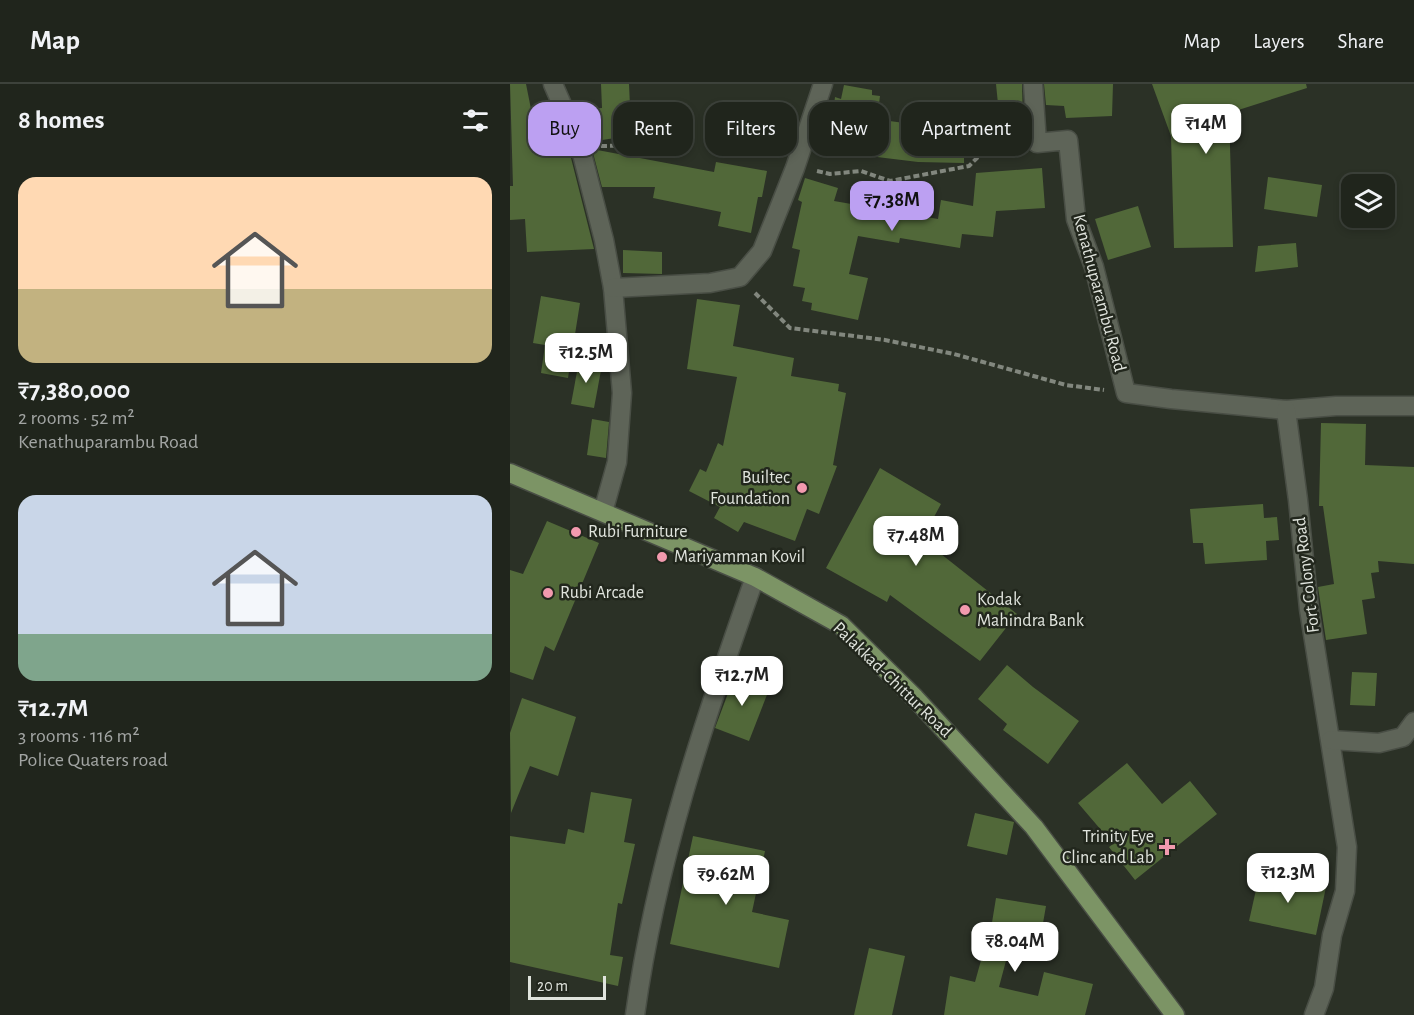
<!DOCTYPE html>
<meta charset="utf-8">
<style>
body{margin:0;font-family:"Alegreya Sans",sans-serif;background:#2d3129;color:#f1f3f6;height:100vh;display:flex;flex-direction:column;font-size:22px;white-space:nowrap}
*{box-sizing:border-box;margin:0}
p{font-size:20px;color:#a2a5a3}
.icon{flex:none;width:33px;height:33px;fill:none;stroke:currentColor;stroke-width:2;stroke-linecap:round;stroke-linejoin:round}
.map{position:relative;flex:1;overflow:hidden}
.panel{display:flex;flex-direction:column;background:#20251c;width:510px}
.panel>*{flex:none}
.guide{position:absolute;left:18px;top:18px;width:570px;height:54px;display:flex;gap:12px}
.controls{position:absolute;left:831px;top:90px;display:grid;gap:12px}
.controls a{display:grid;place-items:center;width:54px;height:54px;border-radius:12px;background:#20251c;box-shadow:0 3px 9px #0003,0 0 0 2px #3d423b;font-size:30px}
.scale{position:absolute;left:18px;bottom:15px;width:78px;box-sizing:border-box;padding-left:6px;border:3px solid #e0e4dd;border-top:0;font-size:16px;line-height:21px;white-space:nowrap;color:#e0e4dd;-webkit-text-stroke:4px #22271d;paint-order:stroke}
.price{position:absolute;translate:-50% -51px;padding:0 14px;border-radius:12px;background:#fff;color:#222;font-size:20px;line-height:39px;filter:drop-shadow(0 2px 3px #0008)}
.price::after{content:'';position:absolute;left:50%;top:36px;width:18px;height:14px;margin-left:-9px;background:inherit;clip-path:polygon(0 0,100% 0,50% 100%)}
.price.on{background:#bca0f2;color:#111}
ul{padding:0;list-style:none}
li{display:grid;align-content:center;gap:12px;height:318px;padding:0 18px}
li span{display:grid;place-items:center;height:186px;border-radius:18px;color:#555}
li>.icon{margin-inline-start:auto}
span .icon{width:108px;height:108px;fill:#fffc;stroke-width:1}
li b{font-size:26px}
h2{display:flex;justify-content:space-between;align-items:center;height:72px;padding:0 18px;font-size:26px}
.pill{padding:0 21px;border-radius:18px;background:#20251c;box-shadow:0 3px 9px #0003,0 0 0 2px #3d423b;font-size:21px;line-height:54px}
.pill.on{background:#bca0f2;color:#111}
header{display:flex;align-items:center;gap:36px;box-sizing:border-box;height:84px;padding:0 30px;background:#20251c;border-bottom:2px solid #3d423b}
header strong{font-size:28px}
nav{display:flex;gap:33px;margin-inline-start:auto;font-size:21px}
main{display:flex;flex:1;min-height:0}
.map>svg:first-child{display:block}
.building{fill:#516839}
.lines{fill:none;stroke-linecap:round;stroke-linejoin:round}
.minor-casing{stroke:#494e45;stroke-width:21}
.major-casing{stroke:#494e45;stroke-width:21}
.path{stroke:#82877e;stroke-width:4;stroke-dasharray:6 3;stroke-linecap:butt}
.minor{stroke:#5e6458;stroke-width:18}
.major{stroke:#7c9465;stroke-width:18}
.poi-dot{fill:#f29aae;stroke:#22271d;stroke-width:2}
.labels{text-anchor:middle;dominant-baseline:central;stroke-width:5;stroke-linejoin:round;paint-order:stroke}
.street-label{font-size:18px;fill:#e0e4dd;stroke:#22271d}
.poi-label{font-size:18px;fill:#e0e4dd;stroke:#22271d;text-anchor:start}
</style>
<header>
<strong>Map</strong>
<nav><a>Map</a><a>Layers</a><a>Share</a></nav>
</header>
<main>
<section class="panel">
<h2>8 homes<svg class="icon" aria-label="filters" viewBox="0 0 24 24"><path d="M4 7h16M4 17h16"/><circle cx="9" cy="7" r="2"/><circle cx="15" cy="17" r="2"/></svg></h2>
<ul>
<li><span style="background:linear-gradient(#ffd9b3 60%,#c2b280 0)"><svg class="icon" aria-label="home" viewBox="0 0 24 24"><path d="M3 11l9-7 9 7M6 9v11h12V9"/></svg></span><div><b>₹7,380,000</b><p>2 rooms · 52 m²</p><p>Kenathuparambu Road</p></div></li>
<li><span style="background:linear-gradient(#c9d6e8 75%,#7fa58c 0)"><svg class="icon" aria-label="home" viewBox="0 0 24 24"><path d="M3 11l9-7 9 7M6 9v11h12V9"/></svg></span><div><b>₹12.7M</b><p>3 rooms · 116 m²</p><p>Police Quaters road</p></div></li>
</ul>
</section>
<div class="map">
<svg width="904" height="931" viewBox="0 0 904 931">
<rect width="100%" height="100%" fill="#2b3126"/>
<!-- building -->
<g class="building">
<path d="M0 0H16L22 30 44 29 59 66 84 165 17 168 15 135 0 136V102H3Z"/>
<path d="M91 0H119L120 22 139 20 142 48 80 58 68 29 81 28V25L92 24Z"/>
<path d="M486 0H512L513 39 490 40Z"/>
<path d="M534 0H603L602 32 556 34 554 22 536 21Z"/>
<path d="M642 0H796L797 4 719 29 723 163 664 164 661 52Z"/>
<path d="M334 1 362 6V11L370 12 365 51 321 44 325 13 331 15Z"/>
<path d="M372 36 417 42 454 43V79L408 78 367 73Z"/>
<path d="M82 65 204 88 206 78 257 87 252 113H248L241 149 208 142 211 128 143 114 145 103H92Z"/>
<path d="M532 84 535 124 486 127 483 153 452 150 450 164 390 154 389 159 348 152 339 190 358 194 348 236 301 226 302 219 292 217 295 204 283 202 290 166 282 164 292 118 288 116 295 94 328 104 324 117 428 135 431 116 463 122 466 89Z"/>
<path d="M758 93 812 101 807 133 754 125Z"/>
<path d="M628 122 641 163 598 176 585 135Z"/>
<path d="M786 159 788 183 745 188 748 162Z"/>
<path d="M113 166 152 168V190L113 189Z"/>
<path d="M31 212 70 219 58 294 31 289 35 261 23 259Z"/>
<path d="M187 215 230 221 223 262 284 274 281 292 329 300 328 307 336 309 323 381 327 382 309 430 297 425 285 457 234 438 228 448 204 434 210 423 179 407 190 385 196 388 208 359 213 362 227 293 177 285Z"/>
<path d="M69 277 92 281 84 324 61 320Z"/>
<path d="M82 335 99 338 96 374 77 371Z"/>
<path d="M811 339 856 340 855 381 904 383V480L868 477 869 488 861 489 865 514 852 516 857 550 816 556 808 503 824 500 813 422H809Z"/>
<path d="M370 384 431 420 412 455 507 530 470 577 380 511 377 518 316 484Z"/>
<path d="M753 420 754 434 767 433 769 456 756 457 757 476 695 480 693 459H683L680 425Z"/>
<path d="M37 437 89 459 44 567 35 562 23 596 0 588V486L13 490Z"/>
<path d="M497 581 523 603 569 637 538 680 493 646 497 640 468 615Z"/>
<path d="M226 588 260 603 239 657 205 644Z"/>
<path d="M842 588 867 589 865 622 840 621Z"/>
<path d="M12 614 66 633 48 692 20 682 1 729 0 649Z"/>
<path d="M617 679 652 720 680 697 707 730 625 796 599 763 603 760 568 719Z"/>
<path d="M81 708 122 715 114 758 125 760 112 820 108 819 100 871 113 873 108 902 0 878V752L55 760 58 745 74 749Z"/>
<path d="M465 729 504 738 497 771 457 762Z"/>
<path d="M183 752 255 767 242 828 279 836 269 884 160 860Z"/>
<path d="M750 788 816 803 806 851 739 837Z"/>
<path d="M486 814 536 822 529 862 501 858 489 903 528 912 534 888 583 900 575 931H434L440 892 465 898 475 862 478 863Z"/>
<path d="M359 864 395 872 382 931H344Z"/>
</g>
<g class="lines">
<defs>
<g id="minor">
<path d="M43 0 70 62 94 156 103 204 112 309 107 378 93 428"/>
<path d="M523 0 527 59 558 56 566 135 584 183 616 309 661 315 776 326 826 322H904"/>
<path d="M103 204 200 199 230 193 252 167 285 84 313 0"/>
<path d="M776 326 788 416 799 525 837 763 835 807 822 851 814 904 804 931"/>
<path d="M821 656 869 659 893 653 904 638"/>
<path d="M125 931C146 778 194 637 245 493"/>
</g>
<path id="major" d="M0 389 245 493 331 541 405 614 524 743 665 931"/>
</defs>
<!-- minor casing -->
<use href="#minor" class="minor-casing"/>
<!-- major casing -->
<use href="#major" class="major-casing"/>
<!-- path -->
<g class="path">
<path d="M91 62 144 61"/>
<path d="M307 87 320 90 351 87 380 97 459 82 477 64 499 60 507 61"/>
<path d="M245 209 280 244 375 256 444 270 556 301 594 306"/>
</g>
<!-- minor -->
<use href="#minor" class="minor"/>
<!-- major -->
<use href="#major" class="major"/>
</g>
<!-- markers -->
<g class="poi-dot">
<circle cx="292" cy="404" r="6"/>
<circle cx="66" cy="448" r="6"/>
<circle cx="152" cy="473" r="6"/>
<circle cx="38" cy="509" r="6"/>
<circle cx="455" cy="526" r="6"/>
<path d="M654 754h6v6h6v6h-6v6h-6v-6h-6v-6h6z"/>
</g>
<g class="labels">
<!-- street labels -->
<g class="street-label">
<text transform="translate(589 209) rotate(75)">Kenathuparambu Road</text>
<text transform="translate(797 491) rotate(-97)">Fort Colony Road</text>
<text transform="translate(382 596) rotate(44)">Palakkad-Chittur Road</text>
</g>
<!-- poi labels -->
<g class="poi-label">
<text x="280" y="394" text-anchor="end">Builtec<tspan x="280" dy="21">Foundation</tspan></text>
<text x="78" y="448">Rubi Furniture</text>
<text x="164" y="473">Mariyamman Kovil</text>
<text x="50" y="509">Rubi Arcade</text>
<text x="467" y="516">Kodak<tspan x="467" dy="21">Mahindra Bank</tspan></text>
<text x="644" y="753" text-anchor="end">Trinity Eye<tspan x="644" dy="21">Clinc and Lab</tspan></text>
</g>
</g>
</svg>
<div class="controls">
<a><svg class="icon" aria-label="layers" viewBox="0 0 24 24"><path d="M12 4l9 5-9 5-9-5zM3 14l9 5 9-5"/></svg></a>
</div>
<div class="scale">20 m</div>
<b class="price" style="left:696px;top:71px">₹14M</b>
<b class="price on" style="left:382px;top:148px">₹7.38M</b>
<b class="price" style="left:76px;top:300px">₹12.5M</b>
<b class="price" style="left:406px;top:483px">₹7.48M</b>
<b class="price" style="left:232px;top:623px">₹12.7M</b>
<b class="price" style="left:778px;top:820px">₹12.3M</b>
<b class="price" style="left:216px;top:822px">₹9.62M</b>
<b class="price" style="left:505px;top:889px">₹8.04M</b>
<div class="guide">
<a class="pill on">Buy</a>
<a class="pill">Rent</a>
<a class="pill">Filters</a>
<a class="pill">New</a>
<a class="pill">Apartment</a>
</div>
</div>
</main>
